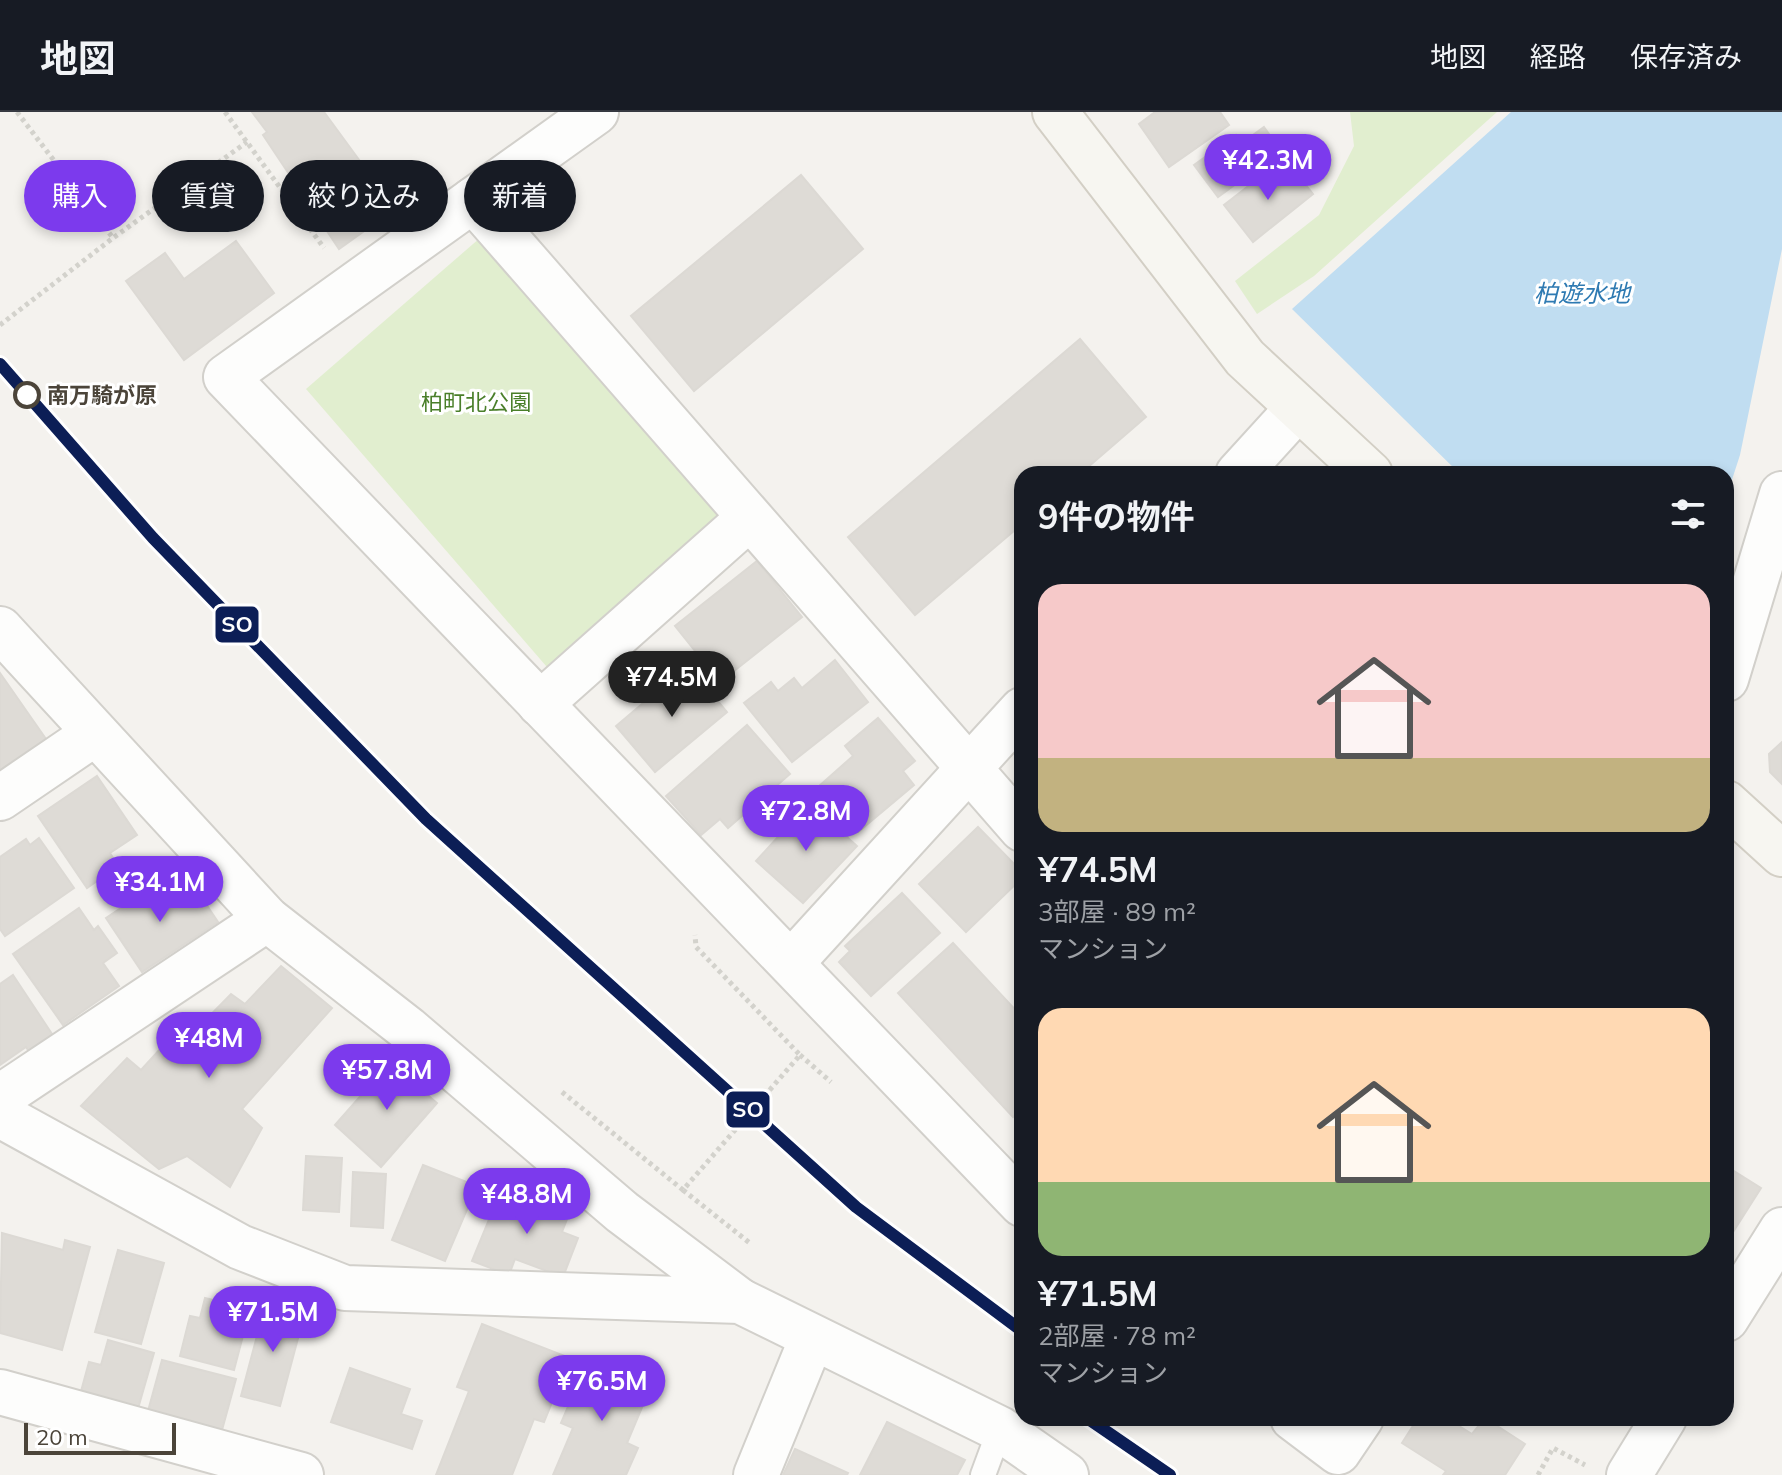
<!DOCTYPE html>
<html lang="ja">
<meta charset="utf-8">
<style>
body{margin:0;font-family:Mulish,"Noto Sans JP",sans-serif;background:#242831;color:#f1f3f6;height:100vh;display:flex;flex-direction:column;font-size:30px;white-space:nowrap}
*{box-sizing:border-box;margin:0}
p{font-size:26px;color:#9ea1a6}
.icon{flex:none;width:44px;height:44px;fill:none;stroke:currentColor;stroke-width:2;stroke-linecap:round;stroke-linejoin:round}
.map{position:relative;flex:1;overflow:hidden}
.details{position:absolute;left:1014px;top:354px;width:720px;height:960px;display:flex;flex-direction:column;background:#171b24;border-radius:24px;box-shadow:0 4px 12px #0003}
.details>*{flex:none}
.banner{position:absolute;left:24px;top:48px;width:760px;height:72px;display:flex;gap:16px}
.scale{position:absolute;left:24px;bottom:20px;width:152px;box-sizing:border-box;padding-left:8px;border:4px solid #4b4439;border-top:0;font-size:22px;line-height:28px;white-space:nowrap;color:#4b4439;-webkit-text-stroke:6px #fff;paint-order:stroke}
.price{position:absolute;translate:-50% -68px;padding:0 18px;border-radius:28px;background:#7c3aed;color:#fff;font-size:26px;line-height:52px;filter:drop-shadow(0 2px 4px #0008)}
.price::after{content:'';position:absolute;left:50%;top:48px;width:24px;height:18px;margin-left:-12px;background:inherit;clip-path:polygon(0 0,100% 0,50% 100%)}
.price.on{background:#222;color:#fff}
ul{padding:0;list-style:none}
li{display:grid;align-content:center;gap:16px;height:424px;padding:0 24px}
li span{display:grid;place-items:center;height:248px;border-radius:24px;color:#555}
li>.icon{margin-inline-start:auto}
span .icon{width:144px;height:144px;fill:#fffc;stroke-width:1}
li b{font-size:34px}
h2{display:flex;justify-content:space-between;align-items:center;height:96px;padding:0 24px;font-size:34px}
.chip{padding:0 28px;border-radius:36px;background:#171b24;box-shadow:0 4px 12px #0003;font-size:28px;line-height:72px}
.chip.on{background:#7c3aed;color:#fff}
header{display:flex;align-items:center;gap:48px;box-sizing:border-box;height:112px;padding:0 40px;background:#171b24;border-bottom:2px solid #363941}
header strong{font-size:38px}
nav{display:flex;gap:44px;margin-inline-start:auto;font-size:28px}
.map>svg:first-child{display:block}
.green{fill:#e1eecf}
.water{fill:#c0ddf1}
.building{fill:#dedbd6;stroke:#dcd9d4;stroke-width:2}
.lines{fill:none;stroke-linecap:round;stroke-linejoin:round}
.lane-casing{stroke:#d2d0cb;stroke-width:28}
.street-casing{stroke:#d2d0cb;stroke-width:48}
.secondary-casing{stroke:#d3cfc5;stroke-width:48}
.path{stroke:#d3d2cc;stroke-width:5;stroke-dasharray:4 4;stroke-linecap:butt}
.lane{stroke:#fdfdfc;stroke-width:24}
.street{stroke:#fdfdfc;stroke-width:44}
.secondary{stroke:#f7f6f1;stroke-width:44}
.rail-1-casing{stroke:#fff;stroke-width:18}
.rail-1{stroke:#0c1e56;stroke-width:12}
.stop-dot{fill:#fff;stroke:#4b4439;stroke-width:4}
.labels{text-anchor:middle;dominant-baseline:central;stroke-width:6;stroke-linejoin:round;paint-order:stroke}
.stop-label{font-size:22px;font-weight:bold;fill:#4b4439;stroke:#fff;text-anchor:start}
.park-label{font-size:22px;fill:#4a7f2a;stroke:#fff}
.water-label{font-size:24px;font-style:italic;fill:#2e7ab2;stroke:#fff}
.line-badge{stroke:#fff;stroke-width:3}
.badge-label{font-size:22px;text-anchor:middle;font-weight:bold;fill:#fff}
</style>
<header>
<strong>地図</strong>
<nav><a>地図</a><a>経路</a><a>保存済み</a></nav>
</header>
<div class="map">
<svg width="1782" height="1363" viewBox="0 0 1782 1363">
<rect width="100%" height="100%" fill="#f4f2ee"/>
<!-- green -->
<g class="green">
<path d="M1350 0H1497L1314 164 1257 202 1235 169 1319 103 1354 34Z"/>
<path d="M488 119 735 405 553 562 306 277Z"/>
</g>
<!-- water -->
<path class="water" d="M1511 0H1782V137L1740 343 1726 386V362H1460L1292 197Z"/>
<!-- building -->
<g class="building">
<path d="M252 0H324L395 97 339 137 263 23 267 20Z"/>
<path d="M1155 0H1220L1229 13 1169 55 1139 12Z"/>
<path d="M1264 15 1281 39 1218 85 1194 53 1236 23 1242 31Z"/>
<path d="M1290 53 1313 82 1253 130 1224 93 1269 58 1275 65Z"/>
<path d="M801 63 863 137 694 279 631 204Z"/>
<path d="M236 129 274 181 184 248 126 169 165 141 184 167Z"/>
<path d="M1080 227 1146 305 1080 362H1022V412L915 503 848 425Z"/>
<path d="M757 449 802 505 720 570 675 514Z"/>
<path d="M835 548 868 590 792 650 744 591 771 570 778 579 794 566 802 576Z"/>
<path d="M688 553 727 600 655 660 616 614Z"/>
<path d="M0 561 46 627 0 660Z"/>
<path d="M878 606 915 649 903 659 914 673 858 720 819 674 853 644 845 634Z"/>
<path d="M747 613 790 662 728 716 720 707 701 723 666 684Z"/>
<path d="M1782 630V672L1770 660 1769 642Z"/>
<path d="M97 664 137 723 110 741 118 754 87 776 38 704Z"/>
<path d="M809 691 857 734 803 791 756 749Z"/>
<path d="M978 715 1022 760V766L966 820 919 772Z"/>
<path d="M39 726 74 776 5 824 0 817V745L26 727 30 733Z"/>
<path d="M154 774 158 781 171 774 182 790 198 780 218 810 142 860 106 806Z"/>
<path d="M902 781 940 821 871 884 839 850 850 839 845 834Z"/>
<path d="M79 796 94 818 98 814 117 841 103 851 119 874 63 913 13 842Z"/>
<path d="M953 831 1022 905V996L1013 1005 898 881Z"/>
<path d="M281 854 332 896 242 997 262 1016 230 1075 187 1044 159 1057 81 994 127 946 141 958 172 924 181 933 231 882 245 892Z"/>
<path d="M13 863 54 925 30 941 26 935 0 953V872Z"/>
<path d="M395 945 422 969 417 974 437 991 381 1055 335 1013Z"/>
<path d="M306 1044 342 1046 339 1100 303 1098Z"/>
<path d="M423 1053 477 1074 445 1149 392 1128Z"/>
<path d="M1726 1054 1761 1076 1726 1131Z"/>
<path d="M353 1060 386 1062 383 1116 351 1114Z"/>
<path d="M511 1075 571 1097 562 1120 578 1126 563 1165 515 1147 509 1163 472 1149 490 1105 499 1109Z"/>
<path d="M2 1121 63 1138 65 1128 90 1135 62 1238 0 1221Z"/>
<path d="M118 1138 164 1151 141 1232 95 1220Z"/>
<path d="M205 1186 250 1197 234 1258 180 1244 190 1204 200 1206Z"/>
<path d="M266 1190 305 1200 280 1294 241 1284Z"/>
<path d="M482 1212 570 1246 544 1310 534 1307 512 1363H436L469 1279 457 1275Z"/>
<path d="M108 1228 154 1241 137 1300 80 1283 89 1250 101 1253Z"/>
<path d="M162 1248 236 1267 222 1318 148 1299Z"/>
<path d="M588 1248 651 1274 627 1331 638 1336 626 1363H553L573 1316 561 1311Z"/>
<path d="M350 1256 410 1277 401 1302 422 1309 412 1337 331 1310Z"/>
<path d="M1418 1306H1446L1472 1322 1485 1306 1525 1332 1505 1363H1443L1446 1359 1402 1331Z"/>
<path d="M887 1310 965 1348 957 1363H860Z"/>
<path d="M795 1337 848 1361 847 1363H783Z"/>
</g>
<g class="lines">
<defs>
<path id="lane" d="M983 1363 1000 1317"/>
<g id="street">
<path d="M596 0 226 265 1022 1092"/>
<path d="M473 88 1022 717"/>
<path d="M1238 362 1298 296"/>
<path d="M0 517 267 807 408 917 622 1100 740 1189"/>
<path d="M1726 567 1782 382"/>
<path d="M540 592 748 407"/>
<path d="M0 686 94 622"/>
<path d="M791 851 1022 598"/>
<path d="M0 985 267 807"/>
<path d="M0 1003 240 1135 345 1176 740 1189 1000 1317 1066 1363"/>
<path d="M1726 1207 1782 1118"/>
<path d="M0 1280 301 1363"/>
<path d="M1293 1306 1338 1340 1361 1306"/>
<path d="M756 1363 812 1226"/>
<path d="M1629 1363 1664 1306"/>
</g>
<g id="secondary">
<path d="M1055 0 1245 246 1370 362"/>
<path d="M1726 691 1782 742"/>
</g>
</defs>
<!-- lane casing -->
<use href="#lane" class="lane-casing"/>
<!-- street casing -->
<use href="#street" class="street-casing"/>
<!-- secondary casing -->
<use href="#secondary" class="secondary-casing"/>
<!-- path -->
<g class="path">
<path d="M17 0 113 126"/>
<path d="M225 0 324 136"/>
<path d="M0 213 113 126 247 30"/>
<path d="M800 943 831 970"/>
<path d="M562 980 683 1078 800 943 696 835 695 823"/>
<path d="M683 1078 751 1132"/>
<path d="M1538 1363 1553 1336 1585 1353"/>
</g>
<!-- lane -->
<use href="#lane" class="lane"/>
<!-- street -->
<use href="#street" class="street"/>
<!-- secondary -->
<use href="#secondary" class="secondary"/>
<defs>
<g id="rail-1">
<path d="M0 252 153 426 426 707 856 1095 1022 1219"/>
<path d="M1087 1306 1170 1363"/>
</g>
</defs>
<!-- rail-1 casing -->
<use href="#rail-1" class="rail-1-casing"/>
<!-- rail-1 -->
<use href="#rail-1" class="rail-1"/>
</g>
<!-- markers -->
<circle class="stop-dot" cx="27" cy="283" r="12"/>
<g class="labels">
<!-- stop labels -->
<g class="stop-label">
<text x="47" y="283">南万騎が原</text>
</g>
<!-- park labels -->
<g class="park-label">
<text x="476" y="290">柏町北公園</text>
</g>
<!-- water labels -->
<g class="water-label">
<text x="1582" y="181">柏遊水地</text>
</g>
</g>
<g class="line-badge">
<rect x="214" y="493" width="46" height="39" rx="8" fill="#0c1e56"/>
<rect x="725" y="978" width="46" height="39" rx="8" fill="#0c1e56"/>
</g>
<g class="badge-label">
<text x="237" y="520">SO</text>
<text x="748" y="1005">SO</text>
</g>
</svg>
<div class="scale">20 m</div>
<b class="price" style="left:1268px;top:90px">¥42.3M</b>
<b class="price on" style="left:672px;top:607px">¥74.5M</b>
<b class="price" style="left:806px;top:741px">¥72.8M</b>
<b class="price" style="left:160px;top:812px">¥34.1M</b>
<b class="price" style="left:209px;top:968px">¥48M</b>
<b class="price" style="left:387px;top:1000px">¥57.8M</b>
<b class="price" style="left:527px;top:1124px">¥48.8M</b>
<b class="price" style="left:273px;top:1242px">¥71.5M</b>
<b class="price" style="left:602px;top:1311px">¥76.5M</b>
<div class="banner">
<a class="chip on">購入</a>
<a class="chip">賃貸</a>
<a class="chip">絞り込み</a>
<a class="chip">新着</a>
</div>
<section class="details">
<h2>9件の物件<svg class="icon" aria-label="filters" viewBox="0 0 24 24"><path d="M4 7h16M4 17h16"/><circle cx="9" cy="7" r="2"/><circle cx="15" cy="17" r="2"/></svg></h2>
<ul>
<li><span style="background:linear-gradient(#f6c9c9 70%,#c2b280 0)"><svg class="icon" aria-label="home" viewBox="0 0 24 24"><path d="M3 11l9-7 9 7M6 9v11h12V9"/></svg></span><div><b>¥74.5M</b><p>3部屋 · 89 m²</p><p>マンション</p></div></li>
<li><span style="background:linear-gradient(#ffd9b3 70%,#8fb573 0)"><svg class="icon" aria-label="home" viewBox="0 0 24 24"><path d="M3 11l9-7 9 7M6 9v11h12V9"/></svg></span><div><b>¥71.5M</b><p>2部屋 · 78 m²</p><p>マンション</p></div></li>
</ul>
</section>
</div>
